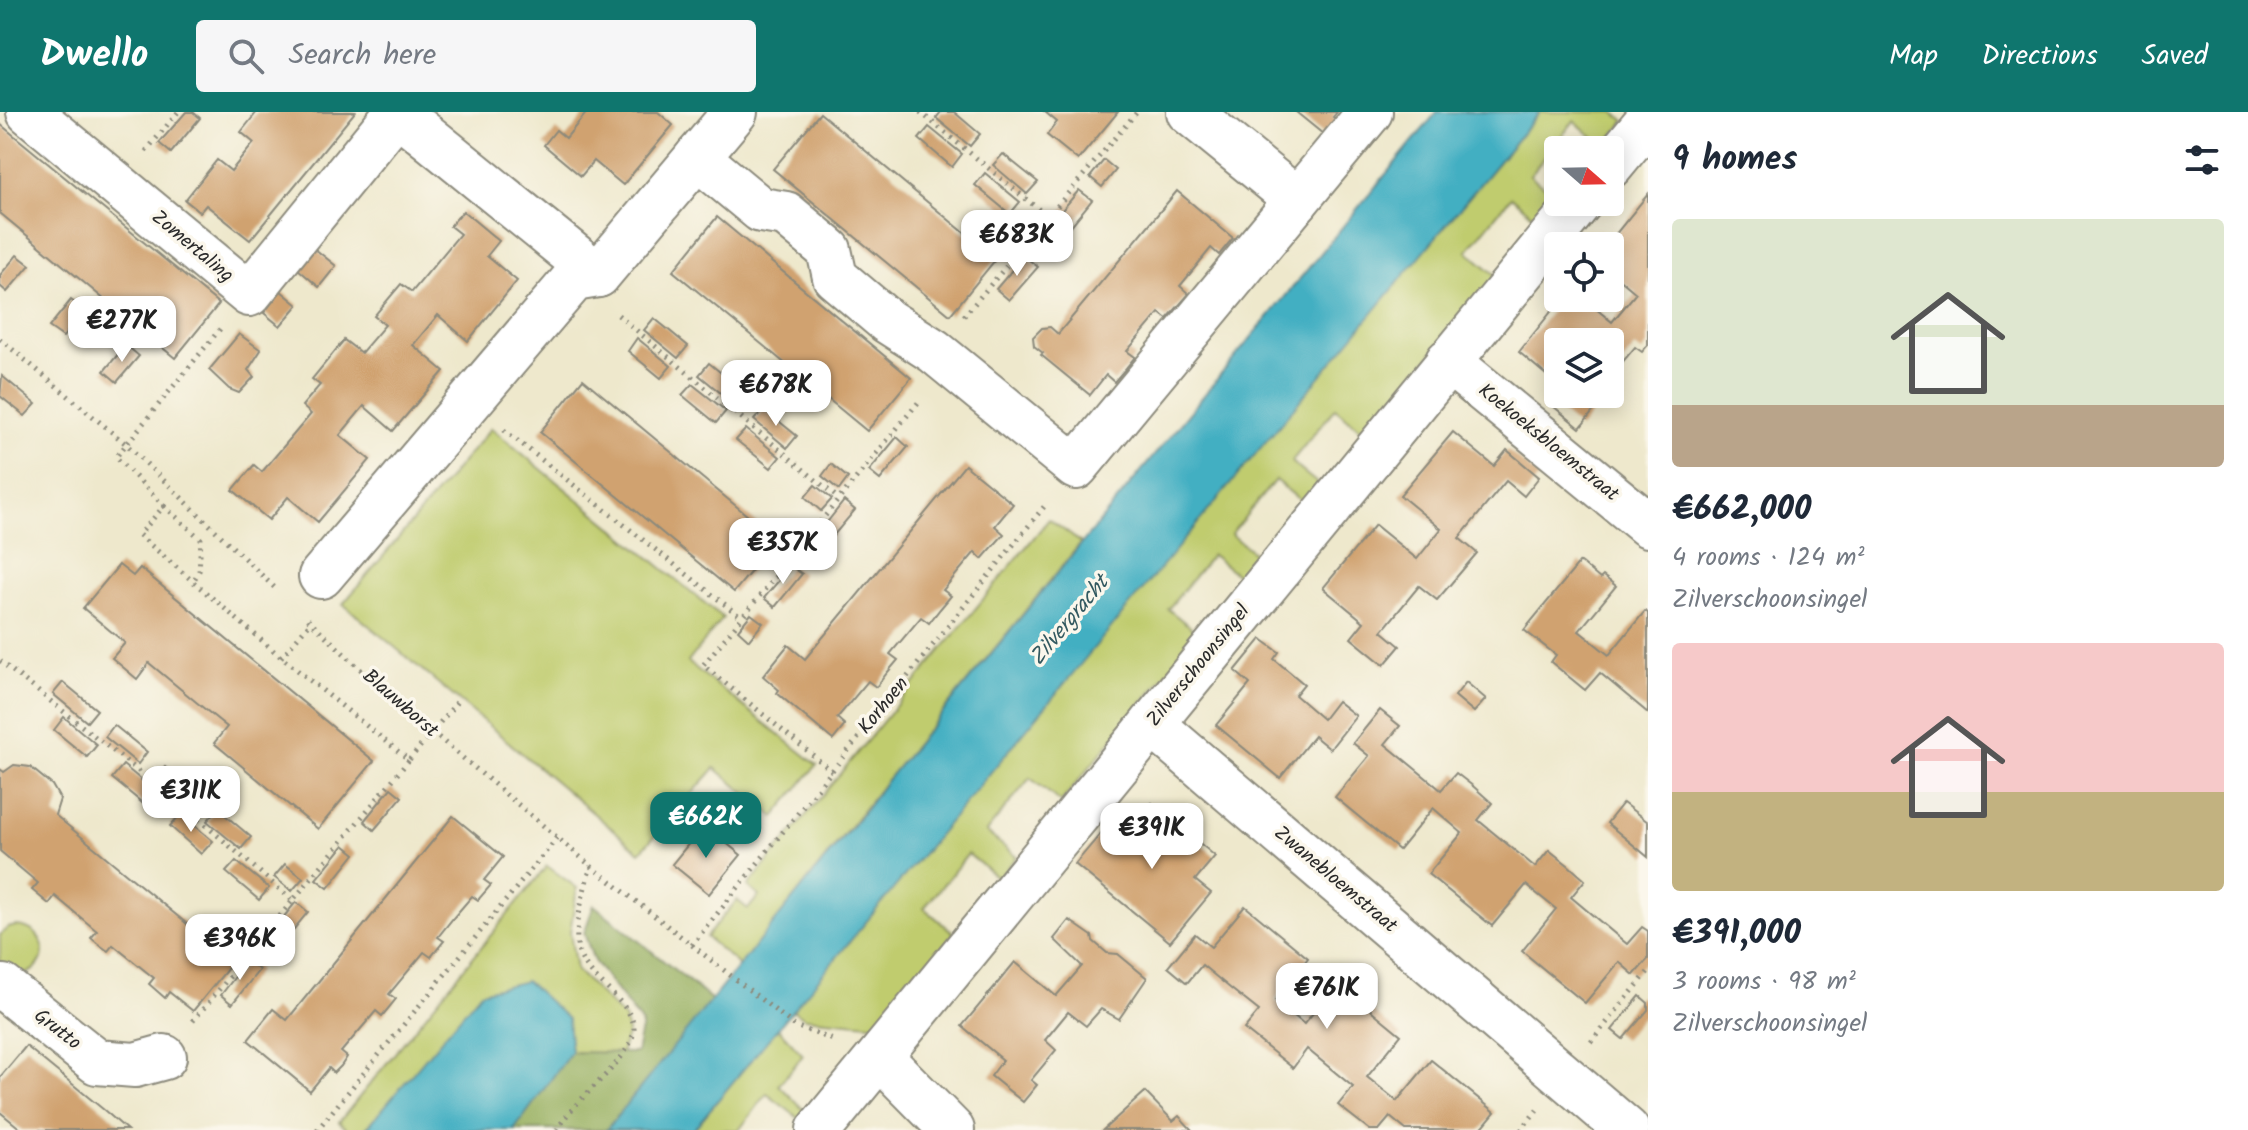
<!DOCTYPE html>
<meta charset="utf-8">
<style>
body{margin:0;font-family:Kalam,sans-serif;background:#f6f6f7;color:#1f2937;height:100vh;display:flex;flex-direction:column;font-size:30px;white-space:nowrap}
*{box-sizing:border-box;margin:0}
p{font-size:26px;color:#747a83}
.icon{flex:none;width:44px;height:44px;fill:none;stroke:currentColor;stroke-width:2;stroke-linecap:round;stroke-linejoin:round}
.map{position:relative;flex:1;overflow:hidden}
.details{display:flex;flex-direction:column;background:#fff;width:600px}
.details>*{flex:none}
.needle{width:52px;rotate:110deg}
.controls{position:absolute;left:1544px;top:24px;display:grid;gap:16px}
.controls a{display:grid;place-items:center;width:80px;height:80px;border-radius:8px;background:#fff;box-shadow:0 4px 20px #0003;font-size:40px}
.price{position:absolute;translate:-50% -68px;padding:0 18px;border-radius:16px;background:#fff;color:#222;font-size:26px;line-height:52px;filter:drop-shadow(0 2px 4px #0008)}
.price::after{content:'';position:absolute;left:50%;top:48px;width:24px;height:18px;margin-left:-12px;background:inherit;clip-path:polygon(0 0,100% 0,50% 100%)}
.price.active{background:#0f766e;color:#fff}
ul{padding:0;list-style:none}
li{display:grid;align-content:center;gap:16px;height:424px;padding:0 24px}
li span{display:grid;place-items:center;height:248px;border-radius:8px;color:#555}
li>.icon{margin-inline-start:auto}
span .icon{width:144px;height:144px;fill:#fffc;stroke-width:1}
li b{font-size:34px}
h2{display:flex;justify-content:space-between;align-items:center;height:96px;padding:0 24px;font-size:34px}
header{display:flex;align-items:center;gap:48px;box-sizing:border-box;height:112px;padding:0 40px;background:#0f766e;color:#fff}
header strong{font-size:38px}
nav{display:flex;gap:44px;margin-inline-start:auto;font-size:28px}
.search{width:560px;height:72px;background:#f6f6f7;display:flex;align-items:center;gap:20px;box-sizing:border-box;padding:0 28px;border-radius:8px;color:#747a83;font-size:30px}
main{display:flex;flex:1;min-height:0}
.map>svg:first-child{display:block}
.green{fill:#c0cc6e;stroke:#767c4c;stroke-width:2}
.forest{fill:#98b061;stroke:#626e46;stroke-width:2}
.water{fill:#43afc2;stroke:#376d76;stroke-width:2}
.building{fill:#d0a270}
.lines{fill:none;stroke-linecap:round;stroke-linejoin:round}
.minor-casing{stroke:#8c8a7c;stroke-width:48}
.path{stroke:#8c8a7c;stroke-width:5;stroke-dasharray:2 6;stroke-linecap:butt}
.minor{stroke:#fff;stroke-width:44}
.labels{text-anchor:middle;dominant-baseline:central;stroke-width:7;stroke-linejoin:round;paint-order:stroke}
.street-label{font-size:20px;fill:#2b2b2b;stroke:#fbf7ec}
.water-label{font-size:22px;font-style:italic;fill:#335960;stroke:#fbf7ec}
</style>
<header>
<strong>Dwello</strong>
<div class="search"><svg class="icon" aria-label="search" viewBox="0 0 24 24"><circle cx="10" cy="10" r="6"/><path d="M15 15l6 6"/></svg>Search here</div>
<nav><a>Map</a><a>Directions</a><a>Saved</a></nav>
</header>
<main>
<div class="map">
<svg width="1648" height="1018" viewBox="0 0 1648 1018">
<rect width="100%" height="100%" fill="#fbf7ec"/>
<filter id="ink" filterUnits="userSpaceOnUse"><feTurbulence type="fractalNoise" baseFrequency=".0125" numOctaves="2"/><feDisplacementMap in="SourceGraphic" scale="16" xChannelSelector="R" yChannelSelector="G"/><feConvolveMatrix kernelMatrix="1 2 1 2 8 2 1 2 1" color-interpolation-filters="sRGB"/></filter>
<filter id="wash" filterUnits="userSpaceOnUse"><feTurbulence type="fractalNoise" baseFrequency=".006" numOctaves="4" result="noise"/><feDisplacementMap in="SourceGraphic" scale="32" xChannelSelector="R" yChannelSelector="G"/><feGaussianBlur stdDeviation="1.8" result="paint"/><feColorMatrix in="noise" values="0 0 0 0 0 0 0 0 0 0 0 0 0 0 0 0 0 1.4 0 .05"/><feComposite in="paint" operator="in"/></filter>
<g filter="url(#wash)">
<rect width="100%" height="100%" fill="#eee8cc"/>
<!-- green -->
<g class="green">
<path d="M1540 0H1614L1625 9 1604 34 1574 9 1530 63 1558 87 1541 110 1511 85 1467 139 1497 164 1366 321 1335 296 1291 350 1322 375 1306 393 1275 368 1231 422 1262 448 1243 467 1212 443 1168 497 1199 522 1061 690 1030 666 986 720 1017 745 998 766 968 742 924 796 954 821 880 913 805 906 791 897Z"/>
<path d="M491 316 723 506 688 550 817 653 774 705 715 656 640 740 343 492Z"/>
<path d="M1049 407 1081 431 887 668 740 854 706 825 737 788 748 797 759 784 748 774Z"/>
<path d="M547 754 577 776 570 820 576 858 624 906 628 920 621 941 571 940 567 907 526 869 482 880 365 1018H348L339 1010Z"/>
<path d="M16 814C52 816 52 861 16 864L0 855V823L8 816Z"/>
<path d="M777 915 803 943 779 973 807 1001 801 1008 767 982 739 1018H693Z"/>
</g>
<!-- forest -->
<path class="forest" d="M594 793 712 888 606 1018H514L571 940 636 941 642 912 594 849 584 821Z"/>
<!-- water -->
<g class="water">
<path d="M1437 0H1540L693 1018H606L862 702 887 668Z"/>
<path d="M526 869 568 907 571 940 514 1018H365L481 880Z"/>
</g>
<g id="blocks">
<!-- building -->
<g class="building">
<path d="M186 0H193L200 6 171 41 159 31Z"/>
<path d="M257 0H355L250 128 206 93 200 100 185 88 217 48 231 59 254 31 241 20Z"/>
<path d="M587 0H658L673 13 623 73 594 49 581 64 544 33 556 18 566 26Z"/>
<path d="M941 0H954L980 22 970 34 936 6Z"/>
<path d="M1045 0H1118L1078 48 1047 23 1057 10Z"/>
<path d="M1296 0H1337L1333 5 1341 11 1328 26Z"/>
<path d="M820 1 996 147 950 203 773 57Z"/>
<path d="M0 12 219 192 175 246 0 101Z"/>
<path d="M929 15 962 42 952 55 919 27Z"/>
<path d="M1003 42 1038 70 1027 82 993 53Z"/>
<path d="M1104 48 1116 58 1102 75 1090 65Z"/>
<path d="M985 61 1020 90 1010 102 975 73Z"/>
<path d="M1079 78 1092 88 1061 126 1048 115Z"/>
<path d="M1177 79 1233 126 1219 143 1211 136 1180 174 1189 182 1167 207 1159 201 1127 239 1135 245 1126 256 1114 270 1106 263 1090 283 1041 243 1043 241 1034 234 1033 225 1042 216 1050 215 1058 222Z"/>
<path d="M1648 82V233L1642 240 1635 235 1610 265V230H1558V273L1519 240 1562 186H1583L1612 210 1636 181 1610 159V134H1606Z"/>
<path d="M463 99 499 129 487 144 517 169 468 229 438 203 413 233 444 259 393 319 364 294 340 323 370 348 318 410 288 385 269 408 233 378 254 353 262 360 311 302 302 294 320 273 312 267 344 228 361 241 385 213 374 204 401 172 412 180 460 122 450 114Z"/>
<path d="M717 105 911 266 867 319 673 159Z"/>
<path d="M315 137 336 154 319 175 298 157Z"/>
<path d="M17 143 30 153 7 180 0 174V163Z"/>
<path d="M1024 144 1038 155 1009 188 996 177Z"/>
<path d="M281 179 298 193 280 214 264 201Z"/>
<path d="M71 188 84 198 63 225 49 215Z"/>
<path d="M654 206 688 234 678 246 644 218Z"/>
<path d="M239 222 261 238 248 258 254 265 239 281 229 277 209 258Z"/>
<path d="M637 226 671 254 661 266 628 239Z"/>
<path d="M126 233 139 244 117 270 104 259Z"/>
<path d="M709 251 743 279 733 291 699 263Z"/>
<path d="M2 264 36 292 25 304 0 284Z"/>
<path d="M583 267 777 428 734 480 540 320Z"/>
<path d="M692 272 726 299 716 311 682 283Z"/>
<path d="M1558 276V282H1576L1595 297 1580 316 1547 289Z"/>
<path d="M764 297 797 324 787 336 754 308Z"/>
<path d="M746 317 780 345 771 356 736 328Z"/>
<path d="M1453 320 1494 354 1507 338 1539 365 1524 384 1506 369 1459 426 1477 441 1437 488 1419 474 1382 519 1400 534 1384 553 1351 526 1364 510 1323 476 1375 413 1417 447 1441 417 1400 383Z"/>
<path d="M897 325 908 335 880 368 869 359Z"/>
<path d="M831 352 848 366 839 378 822 364Z"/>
<path d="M965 353 1013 392 995 414 1004 422 982 447 975 440 943 478 951 484 940 497 929 511 921 505 890 542 898 548 887 561 876 575 868 569 837 606 845 613 833 628 777 581 779 578 763 564 788 533 805 547Z"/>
<path d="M815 373 832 387 821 399 805 385Z"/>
<path d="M844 389 855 398 827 431 817 423Z"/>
<path d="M1580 450 1600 467 1603 464 1616 474 1579 519 1609 543 1645 499 1648 501V601L1600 561 1585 578 1551 550 1556 543 1524 518Z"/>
<path d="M119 453 133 464 140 456 374 649 318 717 214 631 227 615 201 594 149 551 137 567 112 546 125 531 83 496Z"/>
<path d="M791 454 802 462 775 495 764 486Z"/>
<path d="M751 502 763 511 749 528 738 518Z"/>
<path d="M1261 527 1279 540 1274 547 1304 572 1295 583 1323 607 1337 589 1356 604 1330 637 1314 624 1280 666 1216 613 1250 572 1235 559Z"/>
<path d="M63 570 97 598 87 610 53 582Z"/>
<path d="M1466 570 1486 587 1474 600 1455 584Z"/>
<path d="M1380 598 1400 614 1385 632 1441 678 1456 661 1474 675 1492 691 1478 708 1535 755 1549 738 1568 753 1585 768 1571 785 1627 832 1642 815 1648 819V847L1634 863 1619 850 1585 891 1522 839 1556 797 1526 773 1492 814 1428 762 1462 721 1447 708 1433 696 1399 738 1335 685 1369 644 1353 631Z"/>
<path d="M64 605 97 633 87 645 54 618Z"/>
<path d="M114 613 147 640 138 652 105 625Z"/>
<path d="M14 653 30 655 52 673 60 687 55 703 233 850 193 899 169 880 165 886 149 872 154 866 113 833 108 839 97 831 91 826 97 819 55 784 49 792 32 778 38 771 0 739V657L4 660Z"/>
<path d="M123 653 157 681 146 694 112 666Z"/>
<path d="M165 655 197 683 188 694 155 666Z"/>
<path d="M391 676 402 685 374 718 364 709Z"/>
<path d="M1152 691 1215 744 1195 768 1211 781 1170 830 1075 752 1102 720 1118 732Z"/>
<path d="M1623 691 1648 710V745L1607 711Z"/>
<path d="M218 697 251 725 241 737 207 709Z"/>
<path d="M181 702 213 729 201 742 170 714Z"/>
<path d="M453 704 503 745 484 768 491 773 478 788 472 784 454 805 438 825 444 829 431 845 424 840 389 882 396 887 382 904 376 899 341 940 347 945 341 954 334 961 329 956 310 979 248 928 273 897 287 908Z"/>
<path d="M704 713 741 743 709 782 672 752Z"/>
<path d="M344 733 355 742 328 776 316 767Z"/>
<path d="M236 749 269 776 259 788 226 760Z"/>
<path d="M285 752 303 766 292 779 274 765Z"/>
<path d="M296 790 308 800 280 834 268 824Z"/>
<path d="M1245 794 1308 846 1275 888 1304 912 1338 871 1401 923 1367 965 1397 989 1431 948 1495 1000 1480 1018H1406L1390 1005 1379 1018H1370L1338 993 1353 975 1307 937 1293 956 1244 917 1259 899 1230 876 1202 853 1187 871 1168 855 1195 822 1211 835Z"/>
<path d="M1069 808 1092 824 1093 829 1107 841 1118 842 1147 866 1119 907 1101 897 1086 914 1068 900 1045 928 1056 938 1031 968 1037 973 1023 990 991 964 1003 948 962 914 1015 850 1056 884 1082 854 1054 827Z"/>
<path d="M248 848 259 858 232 892 221 883Z"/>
<path d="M1640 884 1648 891V898L1623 927 1612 918Z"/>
<path d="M26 934 104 998 127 1018H22L0 1000V965Z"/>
<path d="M1145 980 1173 1009 1179 1004 1192 1018H1103Z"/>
</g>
</g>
</g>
<g filter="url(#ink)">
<use href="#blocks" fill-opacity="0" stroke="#8c8a7c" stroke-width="2"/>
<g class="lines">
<defs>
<g id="minor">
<path d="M29 0 249 182 397 0"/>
<path d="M397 0 598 163"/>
<path d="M1189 0 1297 88"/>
<path d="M697 45 761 98 786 102 829 138 835 165 887 209 934 239 1076 355 1370 0"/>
<path d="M1610 54 1648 8"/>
<path d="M1448 249 1648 413"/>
<path d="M321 464 574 167 598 163 735 0"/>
<path d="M1152 612 1627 1018"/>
<path d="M0 877 3 875 97 950 135 953 164 945"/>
<path d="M880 945 952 1018"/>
<path d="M819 1018 1580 90"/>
</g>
</defs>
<!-- minor casing -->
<use href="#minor" class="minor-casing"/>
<!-- path -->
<g class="path">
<path d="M920 0 1048 105"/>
<path d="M146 39 178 0"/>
<path d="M618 203 839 387"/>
<path d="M964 204 1137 0"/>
<path d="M220 217 116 345 164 394 139 423 281 545 409 648 457 590"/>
<path d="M0 227 126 332 275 476"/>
<path d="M504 318 742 506"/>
<path d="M164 394 201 427 199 459 194 468"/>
<path d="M308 507 380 576 591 754 795 914 836 929"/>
<path d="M281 545 311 510"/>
<path d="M0 549 151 669"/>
<path d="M832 659 703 553 921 287"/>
<path d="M187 697 292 788"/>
<path d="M692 833 1047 391"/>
<path d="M193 909 409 648"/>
<path d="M1591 930 1648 860"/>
<path d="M317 1018 558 725"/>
<path d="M557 1018C575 985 624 955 633 923 642 894 585 868 578 838 573 817 585 774 591 754"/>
<path d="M1521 1018 1537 998"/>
</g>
<!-- minor -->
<use href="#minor" class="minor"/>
</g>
</g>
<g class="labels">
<!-- street labels -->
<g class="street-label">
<text transform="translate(192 135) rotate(40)">Zomertaling</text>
<text transform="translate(1548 331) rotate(39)">Koekoeksbloemstraat</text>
<text transform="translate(1199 554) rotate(-51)">Zilverschoonsingel</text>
<text transform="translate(400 592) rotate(41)">Blauwborst</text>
<text transform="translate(884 594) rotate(-51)">Korhoen</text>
<text transform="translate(1335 768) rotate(40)">Zwanebloemstraat</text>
<text transform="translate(57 918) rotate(38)">Grutto</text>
</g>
<!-- water labels -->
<g class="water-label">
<text transform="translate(1070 509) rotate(-50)">Zilvergracht</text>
</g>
</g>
</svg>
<div class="controls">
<a><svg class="needle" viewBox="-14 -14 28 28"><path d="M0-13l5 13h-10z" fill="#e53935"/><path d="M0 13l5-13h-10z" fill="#747a83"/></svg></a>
<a><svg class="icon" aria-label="locate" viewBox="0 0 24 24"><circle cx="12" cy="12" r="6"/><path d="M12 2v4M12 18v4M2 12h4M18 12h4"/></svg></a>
<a><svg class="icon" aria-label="layers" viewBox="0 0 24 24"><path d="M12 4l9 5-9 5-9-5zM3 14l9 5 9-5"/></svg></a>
</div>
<b class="price" style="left:1017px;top:166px">€683K</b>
<b class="price" style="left:122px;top:252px">€277K</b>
<b class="price" style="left:776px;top:316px">€678K</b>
<b class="price" style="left:783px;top:474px">€357K</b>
<b class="price" style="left:191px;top:722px">€311K</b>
<b class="price active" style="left:706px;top:748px">€662K</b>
<b class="price" style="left:1152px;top:759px">€391K</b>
<b class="price" style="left:240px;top:870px">€396K</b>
<b class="price" style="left:1327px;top:919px">€761K</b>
</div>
<section class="details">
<h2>9 homes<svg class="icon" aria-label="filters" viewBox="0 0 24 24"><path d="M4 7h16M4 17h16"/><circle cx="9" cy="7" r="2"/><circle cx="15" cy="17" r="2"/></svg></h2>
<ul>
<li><span style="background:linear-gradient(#dfe7d0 75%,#b9a48a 0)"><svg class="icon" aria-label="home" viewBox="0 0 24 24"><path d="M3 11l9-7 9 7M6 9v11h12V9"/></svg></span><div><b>€662,000</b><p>4 rooms · 124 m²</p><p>Zilverschoonsingel</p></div></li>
<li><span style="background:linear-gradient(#f6c9c9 60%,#c2b280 0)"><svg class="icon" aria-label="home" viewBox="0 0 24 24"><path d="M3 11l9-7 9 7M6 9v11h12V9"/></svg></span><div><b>€391,000</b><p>3 rooms · 98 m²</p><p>Zilverschoonsingel</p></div></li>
</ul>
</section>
</main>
